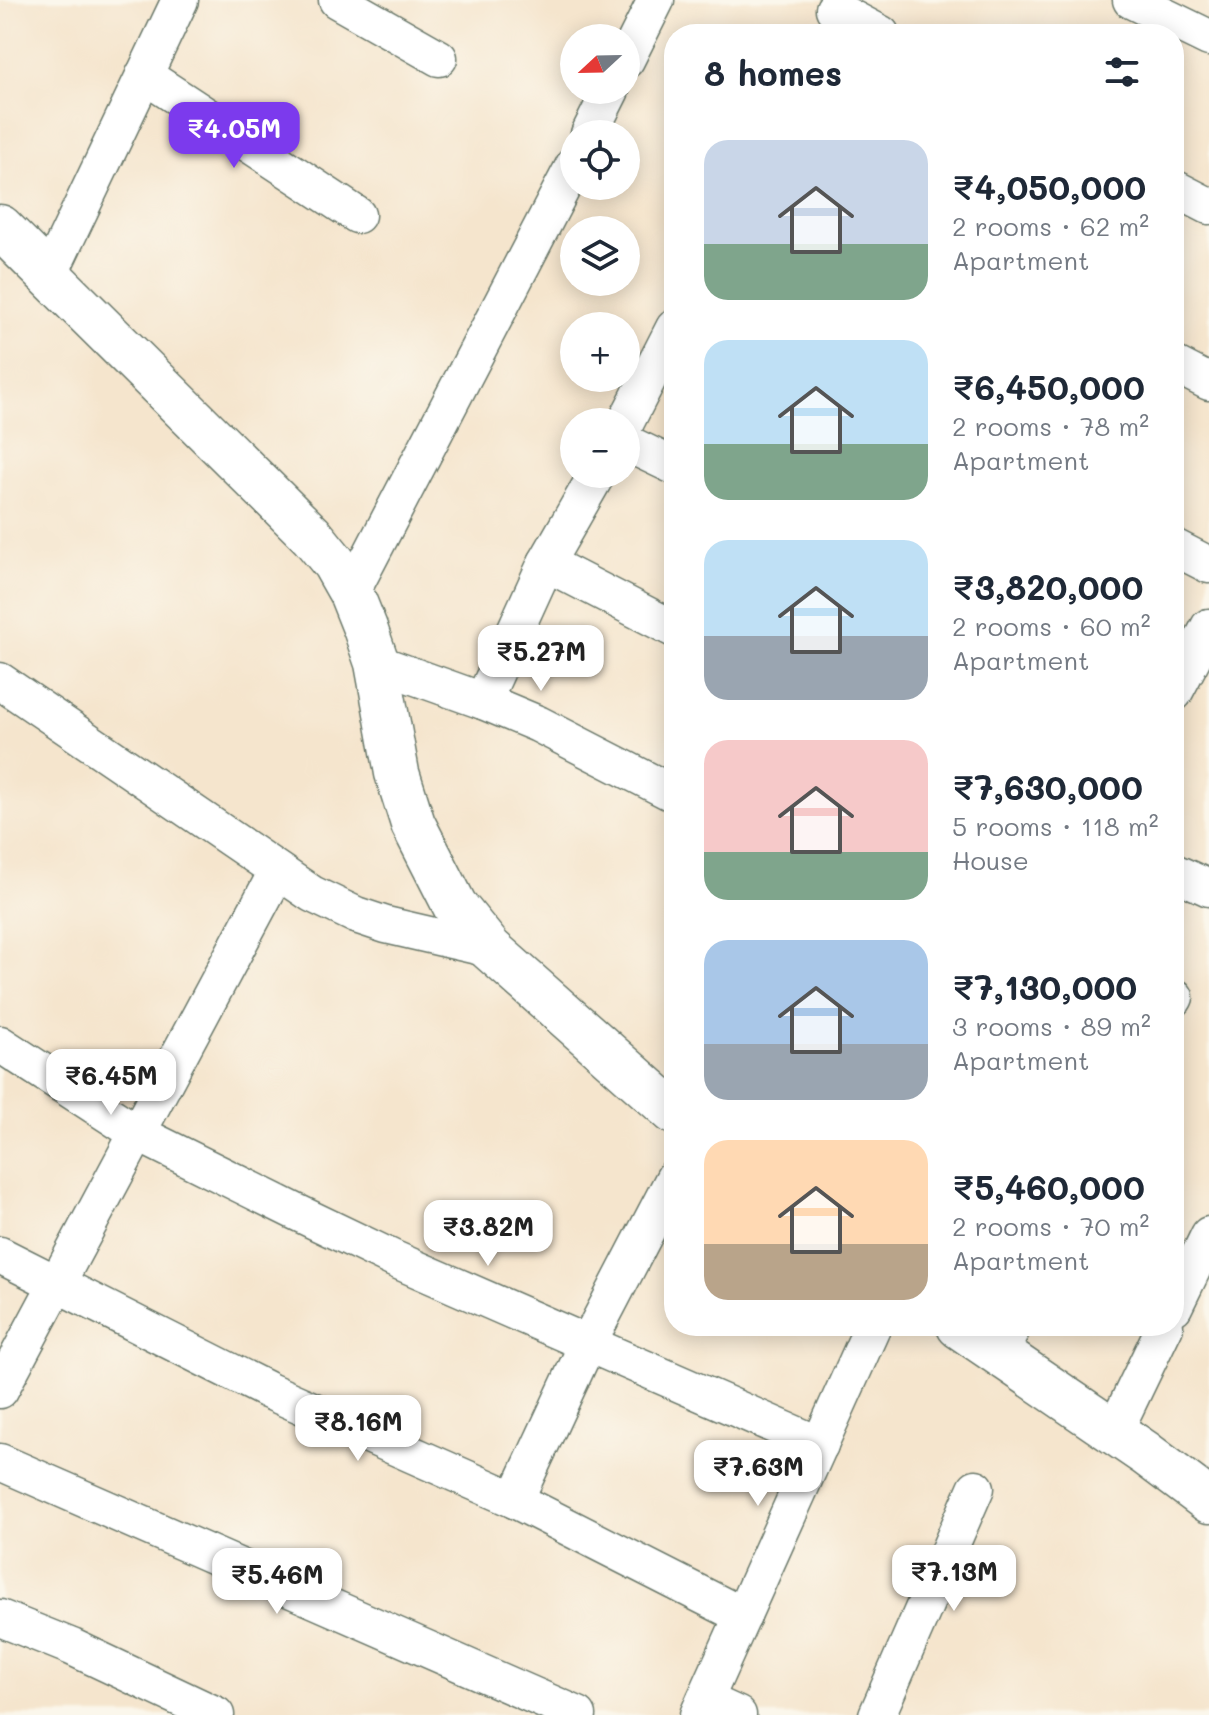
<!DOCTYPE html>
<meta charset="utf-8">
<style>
body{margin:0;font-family:Mali,sans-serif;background:#f6f6f7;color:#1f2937;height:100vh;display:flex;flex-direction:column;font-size:30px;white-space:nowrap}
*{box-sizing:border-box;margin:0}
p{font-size:26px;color:#747a83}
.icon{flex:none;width:44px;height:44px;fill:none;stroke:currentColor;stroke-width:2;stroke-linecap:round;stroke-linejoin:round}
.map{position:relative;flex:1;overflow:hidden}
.drawer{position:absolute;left:664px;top:24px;width:520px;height:1312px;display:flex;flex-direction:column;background:#fff;border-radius:32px;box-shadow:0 4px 20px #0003}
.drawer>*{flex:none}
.needle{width:52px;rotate:248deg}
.fabs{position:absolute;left:560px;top:24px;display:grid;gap:16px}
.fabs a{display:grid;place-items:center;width:80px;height:80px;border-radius:50%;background:#fff;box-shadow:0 4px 20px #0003;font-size:40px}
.price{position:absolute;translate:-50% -68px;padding:0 18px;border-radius:16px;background:#fff;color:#222;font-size:26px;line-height:52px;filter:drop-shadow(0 2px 4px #0008)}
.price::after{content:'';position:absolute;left:50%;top:48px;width:24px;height:18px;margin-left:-12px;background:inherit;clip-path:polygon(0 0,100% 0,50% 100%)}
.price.selected{background:#7c3aed;color:#fff}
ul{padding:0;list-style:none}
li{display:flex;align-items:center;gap:24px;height:200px;padding:0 40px}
li span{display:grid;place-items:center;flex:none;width:224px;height:160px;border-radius:24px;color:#555}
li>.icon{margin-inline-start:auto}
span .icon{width:96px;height:96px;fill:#fffc;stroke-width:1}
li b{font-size:34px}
h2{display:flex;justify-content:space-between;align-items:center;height:96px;padding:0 40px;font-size:34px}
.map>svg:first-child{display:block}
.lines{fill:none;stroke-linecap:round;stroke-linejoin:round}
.minor-casing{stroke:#6a786a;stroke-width:39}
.tertiary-casing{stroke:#6a786a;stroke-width:47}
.minor{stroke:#fff;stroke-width:36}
.tertiary{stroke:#fff;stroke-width:44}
</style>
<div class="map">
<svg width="1209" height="1715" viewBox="0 0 1209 1715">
<rect width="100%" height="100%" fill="#fbf7ec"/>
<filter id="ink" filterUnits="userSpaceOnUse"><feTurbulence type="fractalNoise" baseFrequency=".0125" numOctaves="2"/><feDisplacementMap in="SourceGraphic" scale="16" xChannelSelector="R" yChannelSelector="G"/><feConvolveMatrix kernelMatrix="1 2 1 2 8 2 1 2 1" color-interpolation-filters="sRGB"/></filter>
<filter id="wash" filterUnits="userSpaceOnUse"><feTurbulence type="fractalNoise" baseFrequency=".006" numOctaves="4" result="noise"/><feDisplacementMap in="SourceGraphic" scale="32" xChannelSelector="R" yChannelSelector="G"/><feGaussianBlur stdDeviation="1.8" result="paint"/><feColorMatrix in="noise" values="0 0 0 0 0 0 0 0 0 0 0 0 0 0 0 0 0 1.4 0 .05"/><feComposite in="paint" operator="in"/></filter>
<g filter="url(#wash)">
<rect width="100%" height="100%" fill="#f5e5cd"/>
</g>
<g filter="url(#ink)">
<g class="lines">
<defs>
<g id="minor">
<path d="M337 0 439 58"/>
<path d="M1131 0 1209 38"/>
<path d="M834 9 881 34"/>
<path d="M626 60 656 0"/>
<path d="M144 75 357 215"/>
<path d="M589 134 611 90"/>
<path d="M1174 188 1209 206"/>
<path d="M49 275 180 0"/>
<path d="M1174 364 1209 382"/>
<path d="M626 422 674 328"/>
<path d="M626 443 674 466"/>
<path d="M1174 547 1209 565"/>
<path d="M546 563 674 629"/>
<path d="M351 593 574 165"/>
<path d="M377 663 483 701 538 724 674 794"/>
<path d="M0 681 312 894 356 915 386 925 490 949"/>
<path d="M1174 693 1209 627"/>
<path d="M483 701 546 563 597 474"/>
<path d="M1174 872 1209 888"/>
<path d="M1174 999 1175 997"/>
<path d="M0 1044 137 1133 294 1211 394 1259 820 1445"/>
<path d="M0 1255 269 1391 515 1500 743 1616"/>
<path d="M1174 1307 1209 1235"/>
<path d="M1000 1354 1013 1326"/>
<path d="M0 1390 277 872"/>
<path d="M1114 1432 1165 1326"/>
<path d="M0 1462 578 1715"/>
<path d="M515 1500 587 1345 674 1178"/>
<path d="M0 1618 72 1647 216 1715"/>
<path d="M705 1700 738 1715"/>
<path d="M698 1715 873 1326"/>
<path d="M877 1715 976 1488"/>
</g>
<g id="tertiary">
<path d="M0 227 312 536 334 563 351 593 365 628 377 663 397 773 413 824 455 906 490 949 674 1112"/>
<path d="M959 1326 1145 1453 1209 1501"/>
</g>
</defs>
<!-- minor casing -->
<use href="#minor" class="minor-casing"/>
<!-- tertiary casing -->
<use href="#tertiary" class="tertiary-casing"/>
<!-- minor -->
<use href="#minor" class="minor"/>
<!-- tertiary -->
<use href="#tertiary" class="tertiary"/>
</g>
</g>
</svg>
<div class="fabs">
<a><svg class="needle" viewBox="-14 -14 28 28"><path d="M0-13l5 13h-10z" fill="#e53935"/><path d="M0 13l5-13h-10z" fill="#747a83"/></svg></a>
<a><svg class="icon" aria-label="locate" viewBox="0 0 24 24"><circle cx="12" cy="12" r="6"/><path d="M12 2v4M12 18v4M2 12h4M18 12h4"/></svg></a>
<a><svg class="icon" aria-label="layers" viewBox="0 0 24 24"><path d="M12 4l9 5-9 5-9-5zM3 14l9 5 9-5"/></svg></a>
<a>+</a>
<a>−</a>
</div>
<b class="price selected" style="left:234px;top:170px">₹4.05M</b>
<b class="price" style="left:541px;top:693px">₹5.27M</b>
<b class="price" style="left:111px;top:1117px">₹6.45M</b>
<b class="price" style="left:488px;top:1268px">₹3.82M</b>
<b class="price" style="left:358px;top:1463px">₹8.16M</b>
<b class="price" style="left:758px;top:1508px">₹7.63M</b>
<b class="price" style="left:954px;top:1613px">₹7.13M</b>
<b class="price" style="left:277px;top:1616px">₹5.46M</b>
<section class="drawer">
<h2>8 homes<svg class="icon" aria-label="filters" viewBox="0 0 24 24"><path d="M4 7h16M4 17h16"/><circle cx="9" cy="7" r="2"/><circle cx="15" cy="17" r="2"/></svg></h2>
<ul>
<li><span style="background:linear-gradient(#c9d6e8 65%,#7fa58c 0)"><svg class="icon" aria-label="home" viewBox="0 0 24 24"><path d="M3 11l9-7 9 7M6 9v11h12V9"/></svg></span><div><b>₹4,050,000</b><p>2 rooms · 62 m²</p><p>Apartment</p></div></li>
<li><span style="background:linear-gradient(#bfe0f5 65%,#7fa58c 0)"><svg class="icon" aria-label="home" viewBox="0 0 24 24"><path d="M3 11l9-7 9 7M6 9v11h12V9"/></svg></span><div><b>₹6,450,000</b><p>2 rooms · 78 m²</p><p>Apartment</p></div></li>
<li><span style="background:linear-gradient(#bfe0f5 60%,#9aa5b1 0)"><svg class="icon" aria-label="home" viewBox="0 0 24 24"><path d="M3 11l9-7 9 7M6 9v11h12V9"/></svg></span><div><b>₹3,820,000</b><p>2 rooms · 60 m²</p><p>Apartment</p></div></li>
<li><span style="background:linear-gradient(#f6c9c9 70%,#7fa58c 0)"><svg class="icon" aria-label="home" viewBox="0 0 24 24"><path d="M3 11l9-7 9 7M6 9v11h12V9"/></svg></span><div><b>₹7,630,000</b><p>5 rooms · 118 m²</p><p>House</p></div></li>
<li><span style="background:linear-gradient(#a9c7e8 65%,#9aa5b1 0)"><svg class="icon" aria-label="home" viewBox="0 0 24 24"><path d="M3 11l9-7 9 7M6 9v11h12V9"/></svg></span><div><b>₹7,130,000</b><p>3 rooms · 89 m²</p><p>Apartment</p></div></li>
<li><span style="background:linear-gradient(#ffd9b3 65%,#b9a48a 0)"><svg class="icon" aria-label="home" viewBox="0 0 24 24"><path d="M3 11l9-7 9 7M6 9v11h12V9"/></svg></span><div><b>₹5,460,000</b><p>2 rooms · 70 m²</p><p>Apartment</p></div></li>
</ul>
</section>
</div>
